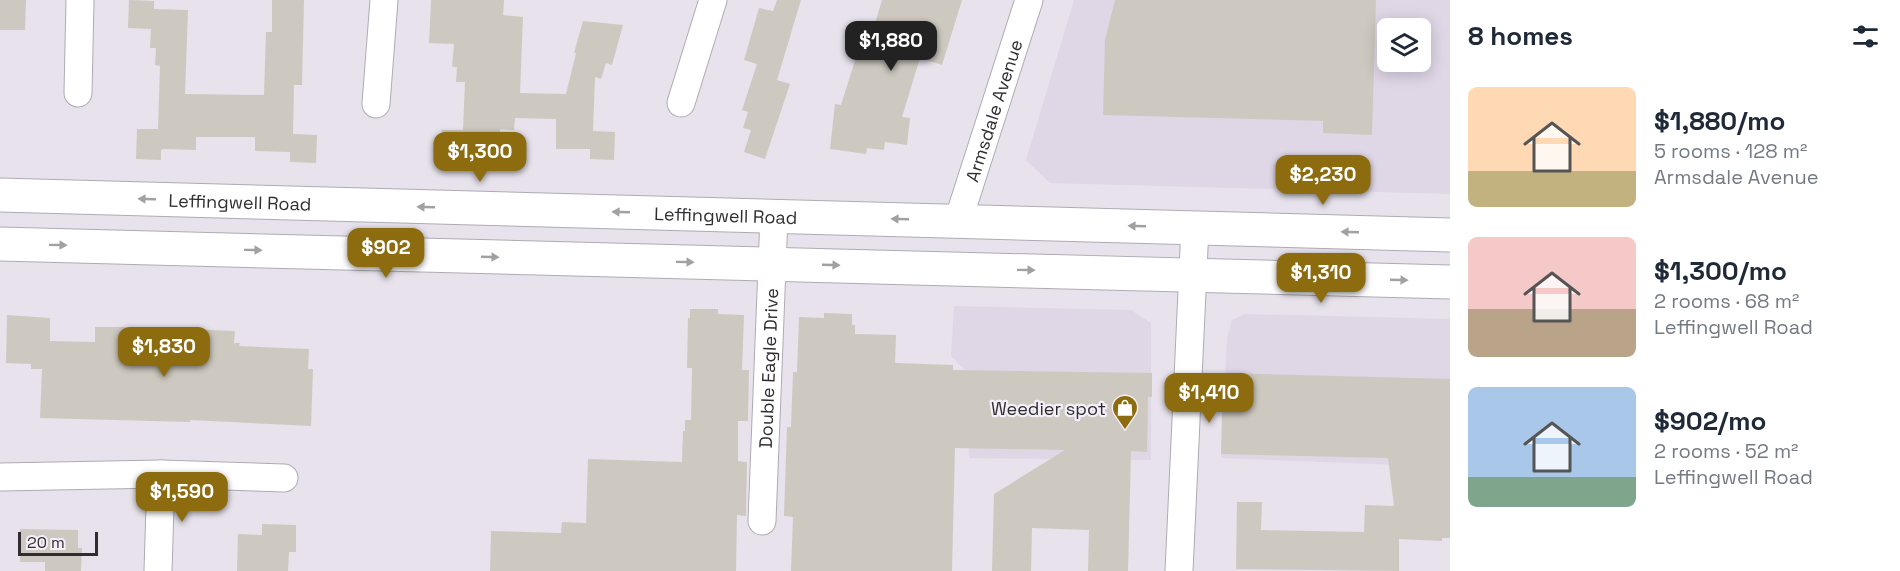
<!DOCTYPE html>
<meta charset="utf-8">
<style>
body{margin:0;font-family:"Space Grotesk",sans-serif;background:#f6f6f7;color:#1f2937;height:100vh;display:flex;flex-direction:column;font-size:22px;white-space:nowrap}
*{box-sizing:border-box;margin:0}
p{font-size:20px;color:#747a83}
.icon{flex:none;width:33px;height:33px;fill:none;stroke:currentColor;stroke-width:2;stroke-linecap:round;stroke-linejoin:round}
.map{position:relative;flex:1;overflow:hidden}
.panel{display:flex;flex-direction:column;background:#fff;width:450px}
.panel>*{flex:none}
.fabs{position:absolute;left:1377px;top:18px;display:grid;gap:12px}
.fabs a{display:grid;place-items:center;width:54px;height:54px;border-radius:9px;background:#fff;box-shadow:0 3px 15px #0003;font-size:30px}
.scale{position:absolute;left:18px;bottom:15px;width:80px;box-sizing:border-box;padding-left:6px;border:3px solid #2f2d30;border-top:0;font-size:16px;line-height:21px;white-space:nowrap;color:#2f2d30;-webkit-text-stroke:4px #f4eff9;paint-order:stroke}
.price{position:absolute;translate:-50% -51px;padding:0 14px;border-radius:12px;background:#8d6c0f;color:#fff;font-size:20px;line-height:39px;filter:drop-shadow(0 2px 3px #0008)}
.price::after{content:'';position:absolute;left:50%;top:36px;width:18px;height:14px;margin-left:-9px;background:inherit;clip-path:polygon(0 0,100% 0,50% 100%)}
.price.active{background:#222;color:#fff}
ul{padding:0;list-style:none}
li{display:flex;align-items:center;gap:18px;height:150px;padding:0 18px}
li span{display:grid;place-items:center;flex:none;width:168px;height:120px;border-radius:9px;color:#555}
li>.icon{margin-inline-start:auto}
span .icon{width:72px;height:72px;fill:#fffc;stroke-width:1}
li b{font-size:26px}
h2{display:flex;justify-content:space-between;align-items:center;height:72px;padding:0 18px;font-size:26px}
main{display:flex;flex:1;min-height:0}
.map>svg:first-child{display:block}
.built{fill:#dfd6e6;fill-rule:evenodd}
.building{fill:#cdc9c0}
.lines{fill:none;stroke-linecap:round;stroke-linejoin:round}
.minor-casing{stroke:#afabb4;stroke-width:29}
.secondary-casing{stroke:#afabb4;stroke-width:35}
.minor{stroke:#fff;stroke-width:27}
.secondary{stroke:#fff;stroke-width:33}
.oneway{fill:#a1a0a2}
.labels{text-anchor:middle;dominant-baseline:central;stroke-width:4.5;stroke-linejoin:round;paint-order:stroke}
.street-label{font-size:18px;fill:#2f2d30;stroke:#f4eff9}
.poi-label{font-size:18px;fill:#2f2d30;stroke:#f4eff9;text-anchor:end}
</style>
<main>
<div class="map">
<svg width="1450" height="571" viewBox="0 0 1450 571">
<rect width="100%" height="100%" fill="#e7e2eb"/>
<!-- built -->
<g class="built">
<path d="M1074 0H1450V194L1050 183 1026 160ZM1388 28H1420V62H1388Z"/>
<path d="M954 306 1131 310 1151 323V460L969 458 967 372 951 356Z"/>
<path d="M1245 314 1450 319V467L1221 458 1227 338 1232 320Z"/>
</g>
<!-- building -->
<g class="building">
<path d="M0 0H26L25 30H0Z"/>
<path d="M129 0 154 1V9L188 10 185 94 264 95 266 32H272V0H304L302 85H294L293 134 317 135 316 163 290 162V152L255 151V137H196V150L163 149 161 150V160L136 159 137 129H158L160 66 155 65 156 48H150L151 29 128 28Z"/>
<path d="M431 0H504L503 15 523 17 520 93 566 94 576 53H574L583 21 623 25 612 65 606 63 601 79 595 77 593 131 615 132 614 160 590 159V149H556V119L515 118 514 130 500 129V154L465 153V158H441L442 130H463L465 82H456L457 67H452L454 44 429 43Z"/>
<path d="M777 0H801L777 80 790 84 765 159 744 152 751 130 743 128 748 112 742 110 757 64 744 60 759 8 773 11Z"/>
<path d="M882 0H962L942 65 920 58 902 117 910 118 907 145 885 142 884 150 867 148 866 154 830 149 835 104 841 105 862 38 870 40Z"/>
<path d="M1115 0H1376L1372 135 1323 133V121L1103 115 1105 40Z"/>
<path d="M690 309H718V314L744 315 742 370H749L748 421H738V461L747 462 746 516 737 515 736 571H490L491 531 561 533 562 522 586 523 588 459 682 462 683 431H685V420H691L692 368H687L688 318H690Z"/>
<path d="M824 313 852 314V325H855V334L896 335 895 363 953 365V370L1152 373V397H1148L1147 452 1131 451 1128 571H1088L1089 530 1032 528 1031 571H992L994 494 1065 450 955 448 952 571H791L793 517 784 516 787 427H791L793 372H797L799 317 824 318Z"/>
<path d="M7 315 50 318V341L95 342V327H126L125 352 185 354V329L235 331 234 343H240L239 346 309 349 308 369H313L311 426 190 420V422L40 418 42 369H31V364L6 363Z"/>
<path d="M1223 373 1450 379V538H1442V541L1399 539V571L1236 569 1237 502H1262L1261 530 1364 532 1365 505 1394 506 1388 458 1221 454Z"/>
<path d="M262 524 296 525V552H289L288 571H237L238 534 262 535Z"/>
<path d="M20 529 78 530V548H82L81 571H45V562H20Z"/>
</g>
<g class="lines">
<defs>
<g id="minor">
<path d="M78 93 80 0"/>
<path d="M681 103 713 0"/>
<path d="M376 104 384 0"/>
<path id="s1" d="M958 221 1029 0"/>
<path d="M0 477 161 474 284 478"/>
<path id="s2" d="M762 521 774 216"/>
<path d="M158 571 161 474"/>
<path d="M1179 571 1195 227"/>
</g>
<g id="secondary">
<path id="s3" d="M0 195 1450 235"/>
<path d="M0 244 1450 282"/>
</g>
</defs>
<!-- minor casing -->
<use href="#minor" class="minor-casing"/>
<!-- secondary casing -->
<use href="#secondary" class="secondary-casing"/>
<!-- minor -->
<use href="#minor" class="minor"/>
<!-- secondary -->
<use href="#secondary" class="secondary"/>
</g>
<!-- one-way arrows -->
<defs><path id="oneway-solid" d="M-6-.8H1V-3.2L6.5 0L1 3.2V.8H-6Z" transform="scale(1.5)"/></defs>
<g class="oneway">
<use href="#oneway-solid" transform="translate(147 199) rotate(-178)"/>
<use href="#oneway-solid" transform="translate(426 207) rotate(-178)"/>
<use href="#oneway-solid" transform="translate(621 212) rotate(-178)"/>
<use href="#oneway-solid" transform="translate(900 219) rotate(-178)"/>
<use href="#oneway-solid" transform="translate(1137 226) rotate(-178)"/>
<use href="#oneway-solid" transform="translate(1350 232) rotate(-178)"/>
<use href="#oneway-solid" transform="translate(58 245) rotate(1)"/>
<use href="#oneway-solid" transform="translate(253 250) rotate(1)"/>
<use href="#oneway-solid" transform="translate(490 257) rotate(2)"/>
<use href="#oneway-solid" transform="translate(685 262) rotate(1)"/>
<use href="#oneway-solid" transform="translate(831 265) rotate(2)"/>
<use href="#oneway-solid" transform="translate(1026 270) rotate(1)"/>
<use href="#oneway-solid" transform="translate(1399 280) rotate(2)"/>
</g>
<!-- icons -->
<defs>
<symbol id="shop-pin" viewBox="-11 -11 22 30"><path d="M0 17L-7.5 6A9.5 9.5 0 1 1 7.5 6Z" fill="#8d6c0f" stroke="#f4eff9"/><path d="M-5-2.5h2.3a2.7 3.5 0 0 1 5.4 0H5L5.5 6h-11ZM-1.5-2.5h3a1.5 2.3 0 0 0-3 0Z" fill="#fff"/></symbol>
</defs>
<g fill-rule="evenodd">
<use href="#shop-pin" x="1110" y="393" width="30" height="40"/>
</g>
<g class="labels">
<!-- street labels -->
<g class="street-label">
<text stroke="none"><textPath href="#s1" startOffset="116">Armsdale Avenue</textPath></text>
<text stroke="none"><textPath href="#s3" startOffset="240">Leffingwell Road</textPath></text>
<text stroke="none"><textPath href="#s3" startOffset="726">Leffingwell Road</textPath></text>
<text stroke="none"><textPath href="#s2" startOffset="153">Double Eagle Drive</textPath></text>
</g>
<!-- poi labels -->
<g class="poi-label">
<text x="1106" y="408">Weedier spot</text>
</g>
</g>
</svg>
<div class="fabs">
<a><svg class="icon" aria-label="layers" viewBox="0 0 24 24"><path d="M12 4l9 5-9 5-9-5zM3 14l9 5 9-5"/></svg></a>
</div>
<div class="scale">20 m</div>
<b class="price active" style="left:891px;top:72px">$1,880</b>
<b class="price" style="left:480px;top:183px">$1,300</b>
<b class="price" style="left:1323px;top:206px">$2,230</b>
<b class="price" style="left:386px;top:279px">$902</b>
<b class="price" style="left:1321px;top:304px">$1,310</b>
<b class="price" style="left:164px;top:378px">$1,830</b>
<b class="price" style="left:1209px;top:424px">$1,410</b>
<b class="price" style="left:182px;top:523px">$1,590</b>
</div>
<section class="panel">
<h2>8 homes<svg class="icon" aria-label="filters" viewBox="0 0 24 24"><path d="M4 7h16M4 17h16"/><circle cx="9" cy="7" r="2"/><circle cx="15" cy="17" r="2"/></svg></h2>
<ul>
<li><span style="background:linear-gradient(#ffd9b3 70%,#c2b280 0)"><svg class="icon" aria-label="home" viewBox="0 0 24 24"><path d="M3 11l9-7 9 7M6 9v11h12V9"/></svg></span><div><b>$1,880/mo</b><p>5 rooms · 128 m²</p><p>Armsdale Avenue</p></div></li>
<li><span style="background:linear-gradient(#f6c9c9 60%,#b9a48a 0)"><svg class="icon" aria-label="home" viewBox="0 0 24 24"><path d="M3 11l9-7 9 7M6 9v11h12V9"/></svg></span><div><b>$1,300/mo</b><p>2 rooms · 68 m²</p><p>Leffingwell Road</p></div></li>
<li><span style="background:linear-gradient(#a9c7e8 75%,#7fa58c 0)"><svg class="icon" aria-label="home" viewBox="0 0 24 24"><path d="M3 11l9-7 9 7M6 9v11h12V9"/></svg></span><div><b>$902/mo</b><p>2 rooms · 52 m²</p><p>Leffingwell Road</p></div></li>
</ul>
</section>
</main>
